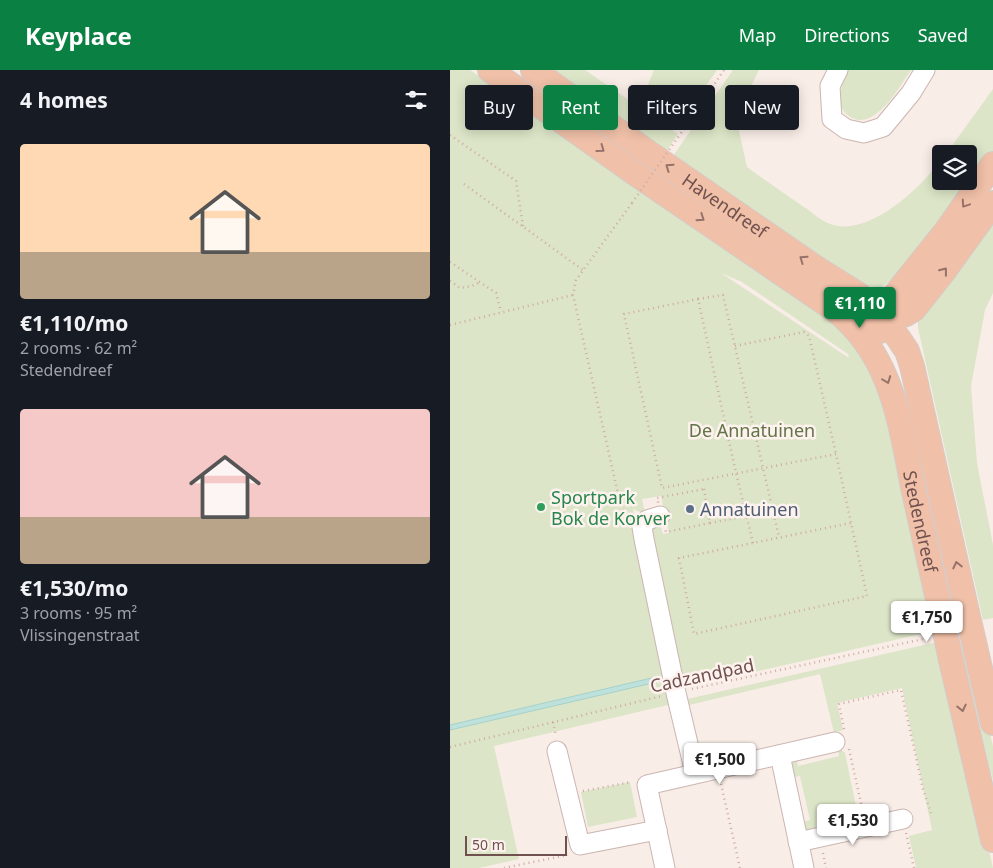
<!DOCTYPE html>
<meta charset="utf-8">
<style>
body{margin:0;font-family:"Noto Sans",sans-serif;background:#20242c;color:#f1f3f6;height:100vh;display:flex;flex-direction:column;font-size:19px;white-space:nowrap}
*{box-sizing:border-box;margin:0}
p{font-size:16px;color:#9ea1a6}
.icon{flex:none;width:28px;height:28px;fill:none;stroke:currentColor;stroke-width:2;stroke-linecap:round;stroke-linejoin:round}
.map{position:relative;flex:1;overflow:hidden}
.panel{display:flex;flex-direction:column;background:#171b24;width:450px}
.panel>*{flex:none}
.guide{position:absolute;left:15px;top:15px;width:452px;height:45px;display:flex;gap:10px}
.tools{position:absolute;left:482px;top:75px;display:grid;gap:10px}
.tools a{display:grid;place-items:center;width:45px;height:45px;border-radius:5px;background:#171b24;box-shadow:0 2px 12px #0003;font-size:25px}
.scale{position:absolute;left:15px;bottom:12px;width:102px;box-sizing:border-box;padding-left:5px;border:2px solid #70514f;border-top:0;font-size:14px;line-height:18px;white-space:nowrap;color:#70514f;-webkit-text-stroke:4px #fdf2ed;paint-order:stroke}
.price{position:absolute;translate:-50% -42px;padding:0 11px;border-radius:5px;background:#fff;color:#222;font-size:16px;line-height:32px;filter:drop-shadow(0 1px 2px #0008)}
.price::after{content:'';position:absolute;left:50%;top:30px;width:15px;height:11px;margin-left:-8px;background:inherit;clip-path:polygon(0 0,100% 0,50% 100%)}
.price.current{background:#0b8043;color:#fff}
ul{padding:0;list-style:none}
li{display:grid;align-content:center;gap:10px;height:265px;padding:0 20px}
li span{display:grid;place-items:center;height:155px;border-radius:5px;color:#555}
li>.icon{margin-inline-start:auto}
span .icon{width:90px;height:90px;fill:#fffc;stroke-width:1}
li b{font-size:21px}
h2{display:flex;justify-content:space-between;align-items:center;height:60px;padding:0 20px;font-size:21px}
.tag{padding:0 18px;border-radius:5px;background:#171b24;box-shadow:0 2px 12px #0003;font-size:18px;line-height:45px}
.tag.current{background:#0b8043;color:#fff}
header{display:flex;align-items:center;gap:30px;box-sizing:border-box;height:70px;padding:0 25px;background:#0b8043;color:#fff}
header strong{font-size:24px}
nav{display:flex;gap:28px;margin-inline-start:auto;font-size:18px}
main{display:flex;flex:1;min-height:0}
.map>svg:first-child{display:block}
.green{fill:#dce5c7;fill-rule:evenodd}
.water{fill:#bee1db;stroke:#a5d1cb}
.lines{fill:none;stroke-linecap:round;stroke-linejoin:round}
.minor-casing{stroke:#ccb5b1;stroke-width:21}
.major-casing{stroke:#d4cbca;stroke-width:26}
.path{stroke:#d0a9a5;stroke-width:2.5;stroke-dasharray:1 4;stroke-linecap:butt}
.minor{stroke:#fff;stroke-width:19}
.major{stroke:#f0c0a8;stroke-width:24}
.major-bridge-casing{stroke:#d4cbca;stroke-width:26;stroke-linecap:butt}
.path-bridge{stroke:#d0a9a5;stroke-width:2.5;stroke-dasharray:1 4;stroke-linecap:butt}
.major-bridge{stroke:#f0c0a8;stroke-width:24}
.oneway{stroke:#96726a}
.leisure-dot{fill:#2e9e5b;stroke:#fdf2ed;stroke-width:2}
.service-dot{fill:#5c6f8a;stroke:#fdf2ed;stroke-width:2}
.labels{text-anchor:middle;dominant-baseline:central;stroke-width:5;stroke-linejoin:round;paint-order:stroke}
.street-label{font-size:18px;fill:#70514f;stroke:#fdf2ed}
.park-label{font-size:18px;fill:#627448;stroke:#fdf2ed}
.leisure-label{font-size:18px;fill:#27864d;stroke:#fdf2ed;text-anchor:start}
.service-label{font-size:18px;fill:#4e5e75;stroke:#fdf2ed;text-anchor:start}
</style>
<header>
<strong>Keyplace</strong>
<nav><a>Map</a><a>Directions</a><a>Saved</a></nav>
</header>
<main>
<section class="panel">
<h2>4 homes<svg class="icon" aria-label="filters" viewBox="0 0 24 24"><path d="M4 7h16M4 17h16"/><circle cx="9" cy="7" r="2"/><circle cx="15" cy="17" r="2"/></svg></h2>
<ul>
<li><span style="background:linear-gradient(#ffd9b3 70%,#b9a48a 0)"><svg class="icon" aria-label="home" viewBox="0 0 24 24"><path d="M3 11l9-7 9 7M6 9v11h12V9"/></svg></span><div><b>€1,110/mo</b><p>2 rooms · 62 m²</p><p>Stedendreef</p></div></li>
<li><span style="background:linear-gradient(#f6c9c9 70%,#b9a48a 0)"><svg class="icon" aria-label="home" viewBox="0 0 24 24"><path d="M3 11l9-7 9 7M6 9v11h12V9"/></svg></span><div><b>€1,530/mo</b><p>3 rooms · 95 m²</p><p>Vlissingenstraat</p></div></li>
</ul>
</section>
<div class="map">
<svg width="543" height="798" viewBox="0 0 543 798">
<rect width="100%" height="100%" fill="#f9ede7"/>
<!-- green -->
<g class="green">
<path d="M0 0H20L389 249 439 334 484 561 230 619 198 460 210 454 213 464 219 463 211 426 192 429 195 444 183 439 222 634 44 676 69 789 29 798H0ZM271 203 292 212 398 284 399 288Z"/>
<path d="M99 0H135L228 64 216 82Z"/>
<path d="M204 0H267L231 51 194 25Z"/>
<path d="M283 0H309L286 47 297 97C316 111 335 124 354 137 362 142 371 151 380 154 418 168 471 118 491 90V111H519V84H496L543 19V81L524 110 445 208 431 217 413 216 223 86Z"/>
<path d="M398 0H461C449 17 439 37 421 47 406 56 388 43 390 26 391 17 394 8 398 0Z"/>
<path d="M543 138V223L535 240 521 316 527 393 543 475V548L533 550 468 258V245Z"/>
<path d="M487 572 501 609 543 798H466L459 766 482 760 452 618 387 633 393 660 384 663 370 604 235 636 233 630Z"/>
<path d="M521 582 543 676V711L524 633 509 583Z"/>
<path d="M387 676 395 683 409 751 354 764 350 753 360 750 350 706 340 708 337 690 346 686 348 696 389 686Z"/>
<path d="M180 712 187 747 138 757 131 722Z"/>
</g>
<!-- water -->
<path class="water" d="M206 607 207 612 0 660V655Z"/>
<g class="lines">
<defs>
<g id="minor">
<path d="M388 0 380 16 382 49 396 59 414 63 433 57 461 23 475 0"/>
<path d="M210 446 197 450 192 457 194 469 226 623 245 703"/>
<path d="M107 681 130 775 207 760"/>
<path d="M330 685 354 798"/>
<path d="M348 772 453 749"/>
<path d="M215 798 197 715 385 672"/>
</g>
<g id="major">
<path id="s1" d="M40 0 186 104 384 239C443 285 450 353 464 422 473 464 483 506 492 548"/>
<path id="s2" d="M83 0 199 83 366 198 409 225 427 240 449 269 457 281 462 296 517 542"/>
<path d="M420 251 442 249 456 244 464 239 494 201 543 133"/>
<path d="M430 261 441 230 497 160 543 94"/>
<path d="M526 581 543 653"/>
<path d="M501 590 543 770"/>
</g>
</defs>
<!-- minor casing -->
<use href="#minor" class="minor-casing"/>
<!-- major casing -->
<use href="#major" class="major-casing"/>
<!-- path -->
<g class="path">
<path d="M206 36 235 56"/>
<path d="M231 63 274 0"/>
<path d="M0 65 66 111 73 156"/>
<path d="M14 114 133 200"/>
<path d="M0 192 46 223 51 242"/>
<path d="M0 211 10 218 22 216 30 212"/>
<path d="M248 229 273 225 329 467"/>
<path d="M0 255 123 225"/>
<path d="M285 276 354 262 359 266 386 384"/>
<path d="M254 419 260 453 216 462 207 428Z"/>
<path d="M179 447 175 445 167 419 123 225 126 210 182 133"/>
<path d="M260 453 296 446"/>
<path d="M303 473 286 403 248 229 174 244 212 418 386 384 417 526 244 564 229 488 401 453"/>
<path d="M242 619 478 568"/>
<path d="M103 652 106 666"/>
<path d="M394 659 389 634 451 620 473 719 481 743"/>
<path d="M0 677 212 626"/>
<path d="M399 679 413 742"/>
<path d="M271 714 290 798"/>
<path d="M133 721 181 712"/>
<path d="M456 763 464 798"/>
<path d="M373 783 376 798"/>
<path d="M54 798 118 785"/>
</g>
<!-- minor -->
<use href="#minor" class="minor"/>
<!-- major -->
<use href="#major" class="major"/>
<defs>
<g id="major-bridge">
<path d="M517 542 526 581"/>
<path d="M492 548 501 590"/>
</g>
</defs>
<!-- major-bridge casing -->
<use href="#major-bridge" class="major-bridge-casing"/>
<!-- path-bridge -->
<path class="path-bridge" d="M182 133 231 63"/>
<!-- major-bridge -->
<use href="#major-bridge" class="major-bridge"/>
</g>
<!-- one-way arrows -->
<defs><path id="oneway-chevron" d="M-2-3.5L2.5 0L-2 3.5" fill="none" stroke-width="1.6" stroke-linecap="round" stroke-linejoin="round" transform="scale(1.25)"/></defs>
<g class="oneway">
<use href="#oneway-chevron" transform="translate(151 79) rotate(36)"/>
<use href="#oneway-chevron" transform="translate(219 97) rotate(-145)"/>
<use href="#oneway-chevron" transform="translate(515 134) rotate(124)"/>
<use href="#oneway-chevron" transform="translate(251 148) rotate(34)"/>
<use href="#oneway-chevron" transform="translate(353 189) rotate(-145)"/>
<use href="#oneway-chevron" transform="translate(494 201) rotate(-52)"/>
<use href="#oneway-chevron" transform="translate(437 310) rotate(69)"/>
<use href="#oneway-chevron" transform="translate(507 495) rotate(-103)"/>
<use href="#oneway-chevron" transform="translate(512 638) rotate(77)"/>
</g>
<!-- markers -->
<circle class="leisure-dot" cx="91" cy="437" r="5"/>
<circle class="service-dot" cx="240" cy="439" r="5"/>
<g class="labels">
<!-- street labels -->
<g class="street-label">
<text stroke="none"><textPath href="#s2" startOffset="235">Havendreef</textPath></text>
<text stroke="none"><textPath href="#s1" startOffset="654">Stedendreef</textPath></text>
<text transform="translate(252 605) rotate(-12)">Cadzandpad</text>
</g>
<!-- park labels -->
<g class="park-label">
<text x="302" y="360">De Annatuinen</text>
</g>
<!-- leisure labels -->
<g class="leisure-label">
<text x="101" y="427">Sportpark<tspan x="101" dy="21">Bok de Korver</tspan></text>
</g>
<!-- service labels -->
<g class="service-label">
<text x="250" y="439">Annatuinen</text>
</g>
</g>
</svg>
<div class="tools">
<a><svg class="icon" aria-label="layers" viewBox="0 0 24 24"><path d="M12 4l9 5-9 5-9-5zM3 14l9 5 9-5"/></svg></a>
</div>
<div class="scale">50 m</div>
<b class="price current" style="left:410px;top:259px">€1,110</b>
<b class="price" style="left:477px;top:573px">€1,750</b>
<b class="price" style="left:270px;top:715px">€1,500</b>
<b class="price" style="left:403px;top:776px">€1,530</b>
<div class="guide">
<a class="tag">Buy</a>
<a class="tag current">Rent</a>
<a class="tag">Filters</a>
<a class="tag">New</a>
</div>
</div>
</main>
